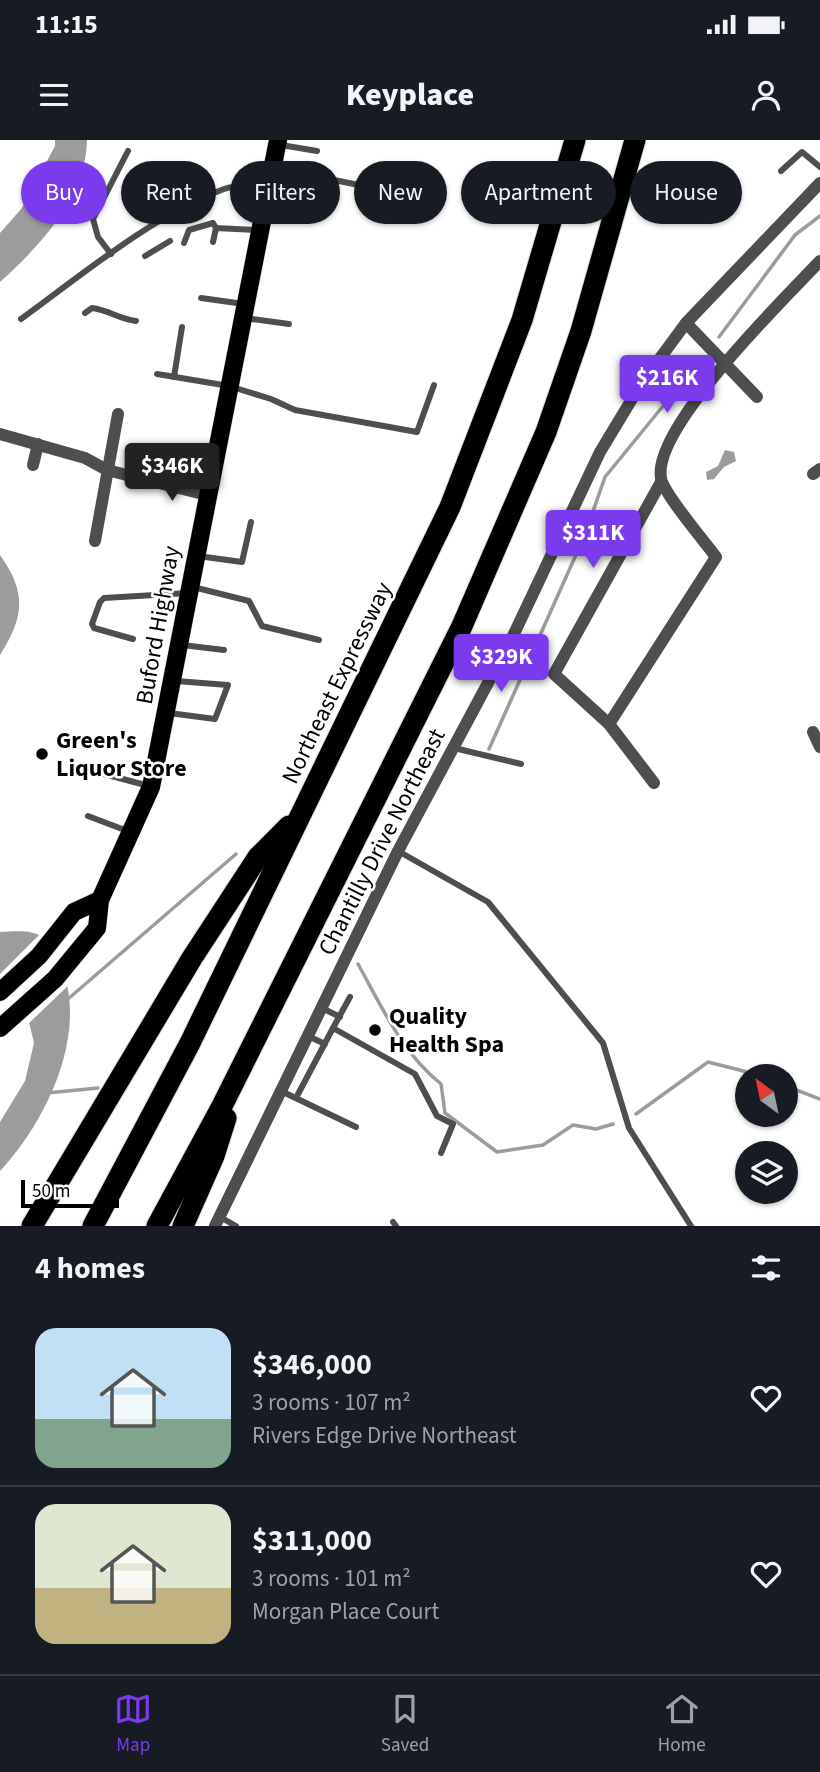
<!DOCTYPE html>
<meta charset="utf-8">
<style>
body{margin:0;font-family:"Source Sans 3",sans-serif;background:#20242c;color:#f1f3f6;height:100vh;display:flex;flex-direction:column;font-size:26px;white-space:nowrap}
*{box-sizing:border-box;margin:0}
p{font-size:23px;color:#9ea1a6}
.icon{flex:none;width:38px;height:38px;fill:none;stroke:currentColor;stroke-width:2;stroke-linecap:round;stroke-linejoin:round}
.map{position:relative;height:1086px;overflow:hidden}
.sheet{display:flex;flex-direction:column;background:#171b24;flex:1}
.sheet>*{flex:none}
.guide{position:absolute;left:21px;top:21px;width:779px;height:63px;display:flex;gap:14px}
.needle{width:46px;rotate:327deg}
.fabs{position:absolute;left:735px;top:924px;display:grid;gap:14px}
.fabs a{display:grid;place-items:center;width:63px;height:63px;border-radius:50%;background:#171b24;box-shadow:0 2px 5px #0004;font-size:35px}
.scale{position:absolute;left:21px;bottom:18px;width:98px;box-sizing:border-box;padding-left:7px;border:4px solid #000;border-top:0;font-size:19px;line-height:24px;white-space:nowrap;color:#000;-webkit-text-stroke:5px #fff;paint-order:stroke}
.price{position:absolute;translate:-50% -60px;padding:0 16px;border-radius:7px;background:#7c3aed;color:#fff;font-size:23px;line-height:46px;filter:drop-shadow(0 2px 4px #0008)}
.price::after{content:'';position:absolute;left:50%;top:42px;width:21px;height:16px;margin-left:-10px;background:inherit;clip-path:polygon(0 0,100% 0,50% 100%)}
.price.active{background:#222;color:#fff}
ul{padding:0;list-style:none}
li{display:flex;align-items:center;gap:21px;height:175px;padding:0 35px}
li+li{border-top:2px solid #363941}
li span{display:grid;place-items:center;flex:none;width:196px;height:140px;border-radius:21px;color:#555}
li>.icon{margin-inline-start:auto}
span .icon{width:84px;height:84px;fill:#fffc;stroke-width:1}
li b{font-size:30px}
h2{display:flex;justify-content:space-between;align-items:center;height:84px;padding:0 35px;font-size:30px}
.tag{padding:0 24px;border-radius:32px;background:#171b24;box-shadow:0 2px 5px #0004;font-size:24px;line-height:63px}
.tag.active{background:#7c3aed;color:#fff}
.status{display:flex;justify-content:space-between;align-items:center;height:49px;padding:0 35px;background:#171b24;direction:ltr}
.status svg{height:19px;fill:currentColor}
header{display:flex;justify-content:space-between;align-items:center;height:91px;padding:0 35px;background:#171b24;font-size:32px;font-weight:800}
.dock{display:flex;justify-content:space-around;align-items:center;height:98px;border-top:2px solid #363941;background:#171b24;font-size:19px;color:#9ea1a6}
.dock a{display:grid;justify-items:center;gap:4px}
.dock .active{color:#7c3aed}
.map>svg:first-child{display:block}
.water{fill:#9c9c9c}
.pier{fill:#fff}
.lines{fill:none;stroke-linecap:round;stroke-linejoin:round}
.stream{stroke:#9c9c9c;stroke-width:3.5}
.primary-casing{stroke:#dbdbdb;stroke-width:19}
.highway-casing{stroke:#dbdbdb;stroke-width:23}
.lane{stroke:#4e4e4e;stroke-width:6}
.street{stroke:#4e4e4e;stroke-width:12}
.primary{stroke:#000;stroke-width:18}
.highway{stroke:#000;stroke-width:21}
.poi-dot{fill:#000;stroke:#fff;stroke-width:2.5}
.labels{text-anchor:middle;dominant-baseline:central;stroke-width:5;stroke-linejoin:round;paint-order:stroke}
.street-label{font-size:24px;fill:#000;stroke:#fff}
.poi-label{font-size:24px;font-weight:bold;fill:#000;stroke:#fff;text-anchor:start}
</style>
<div class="status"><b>11:15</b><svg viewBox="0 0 49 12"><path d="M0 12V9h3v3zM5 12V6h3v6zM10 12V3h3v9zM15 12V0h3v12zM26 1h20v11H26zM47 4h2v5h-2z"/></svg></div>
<header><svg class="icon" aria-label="menu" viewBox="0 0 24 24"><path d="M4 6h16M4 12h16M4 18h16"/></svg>Keyplace<svg class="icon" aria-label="person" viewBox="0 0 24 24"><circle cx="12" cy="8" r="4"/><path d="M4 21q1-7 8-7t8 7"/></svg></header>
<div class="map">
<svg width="820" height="1086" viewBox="0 0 820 1086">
<rect width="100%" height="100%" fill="#fff"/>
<!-- water -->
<g class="water">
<path d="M55 0H87C86 57 40 106 0 142V93L22 68 55 6Z"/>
<path d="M725 310 734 312 736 321 724 327 714 339 707 340 706 332 718 326Z"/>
<path d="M0 415C27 453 24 477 0 515Z"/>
<path d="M0 792C10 792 23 790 33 793 46 795 52 808 58 819 92 887 48 980 0 1031V982L25 941 34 903 25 865 0 837Z"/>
</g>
<!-- pier -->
<path class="pier" d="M41 793 53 801 64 818 71 843 28 884 22 867 0 842V834Z"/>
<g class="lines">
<!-- stream -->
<g class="stream">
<path d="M719 197 795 95 820 76"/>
<path d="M489 609 584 397 605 337 690 233 700 228"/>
<path d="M358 824C382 867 402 913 441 944L445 973 497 1012 543 1005 573 985 596 989 613 984"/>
<path d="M68 859 236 714"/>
<path d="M786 946 820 959"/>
<path d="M47 953 98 948"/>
<path d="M636 974 708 922 763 936"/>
</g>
<defs>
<g id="primary">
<path d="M0 852 39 816 74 772 100 760"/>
<path d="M0 888 55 839 97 788 100 760 151 647 278 0"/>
</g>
<g id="highway">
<path d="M32 1086 192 818 258 717 289 686"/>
<path d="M93 1086 190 903 450 367 522 180 575 0"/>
<path d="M157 1086 222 966 462 486 546 292 581 191 635 0"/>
<path d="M183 1086 214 1016 226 978"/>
</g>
</defs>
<!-- primary casing -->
<use href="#primary" class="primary-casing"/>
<!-- highway casing -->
<use href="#highway" class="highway-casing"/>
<!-- lane -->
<g class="lane">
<path d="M281 5 317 11"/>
<path d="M276 28 412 56"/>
<path d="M781 31 802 12 820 27"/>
<path d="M213 102 216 88 257 90"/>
<path d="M184 103 189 90 213 83 216 88"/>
<path d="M111 114 98 97 93 79 128 11"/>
<path d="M145 116 170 101"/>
<path d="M201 158 244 164"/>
<path d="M85 173 92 168C109 170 118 179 136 181"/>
<path d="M244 178 289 184"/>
<path d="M21 179C83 134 152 76 224 49 236 45 252 45 266 43"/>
<path d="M157 234 229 246 271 259 295 270 417 292 434 245"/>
<path d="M174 237 182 187"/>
<path d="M198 416 242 422 251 382"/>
<path d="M193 447 249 461 262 486 319 500"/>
<path d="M133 499 94 488 92 484 100 462 104 458 188 453"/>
<path d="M182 505 224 510"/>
<path d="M169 573 215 579 228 545 176 541"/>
<path d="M454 608 521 624"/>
<path d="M104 634 149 646"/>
<path d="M88 676 130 692"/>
<path d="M398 711 488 762 603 903 629 988 691 1086"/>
<path d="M322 868 340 877"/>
<path d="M333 888 350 857"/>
<path d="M308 896 325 904"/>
<path d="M281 951 356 987"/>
<path d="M296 958 333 888 415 934 437 976 453 984 441 1013"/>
<path d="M220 1077 236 1086"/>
<path d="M393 1082 396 1086"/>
</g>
<!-- street -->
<g class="street">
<path d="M686 183 757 257"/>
<path d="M0 294 85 318 107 330 207 355"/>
<path d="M33 325 38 304"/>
<path d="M813 334 820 329"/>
<path d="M95 401 118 274"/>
<path d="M609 584 716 417C705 402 663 353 661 338 652 288 784 159 820 121"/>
<path d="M813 592 820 607"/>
<path d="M654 643 609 584 554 534 661 342"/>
<path d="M215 1086 398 711 512 498 600 312 641 244 686 183 820 43"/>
</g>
<!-- primary -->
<use href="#primary" class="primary"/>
<!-- highway -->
<use href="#highway" class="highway"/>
</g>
<!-- markers -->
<g class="poi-dot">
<circle cx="42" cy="614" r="7"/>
<circle cx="375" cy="890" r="7"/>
</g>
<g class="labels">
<!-- street labels -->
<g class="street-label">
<text transform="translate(158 485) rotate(-80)">Buford Highway</text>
<text transform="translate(337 543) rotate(-64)">Northeast Expressway</text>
<text transform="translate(382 702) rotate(-63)">Chantilly Drive Northeast</text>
</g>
<!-- poi labels -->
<g class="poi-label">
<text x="56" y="600">Green's<tspan x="56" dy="28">Liquor Store</tspan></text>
<text x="389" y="876">Quality<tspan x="389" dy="28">Health Spa</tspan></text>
</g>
</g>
</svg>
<div class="fabs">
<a><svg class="needle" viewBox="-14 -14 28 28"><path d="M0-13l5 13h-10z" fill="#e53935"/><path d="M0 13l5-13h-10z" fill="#9ea1a6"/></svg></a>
<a><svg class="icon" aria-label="layers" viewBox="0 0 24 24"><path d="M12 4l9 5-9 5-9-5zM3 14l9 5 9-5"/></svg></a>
</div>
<div class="scale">50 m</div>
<b class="price" style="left:667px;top:275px">$216K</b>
<b class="price active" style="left:172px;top:363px">$346K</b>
<b class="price" style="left:593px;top:430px">$311K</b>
<b class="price" style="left:501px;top:554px">$329K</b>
<div class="guide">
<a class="tag active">Buy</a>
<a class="tag">Rent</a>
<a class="tag">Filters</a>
<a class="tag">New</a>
<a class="tag">Apartment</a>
<a class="tag">House</a>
</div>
</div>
<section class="sheet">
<h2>4 homes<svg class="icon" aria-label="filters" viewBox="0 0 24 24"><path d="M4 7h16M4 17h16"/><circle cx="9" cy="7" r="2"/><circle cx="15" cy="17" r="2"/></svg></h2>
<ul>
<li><span style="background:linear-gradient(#bfe0f5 65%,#7fa58c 0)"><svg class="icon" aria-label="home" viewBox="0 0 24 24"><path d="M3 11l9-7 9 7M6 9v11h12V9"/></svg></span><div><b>$346,000</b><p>3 rooms · 107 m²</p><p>Rivers Edge Drive Northeast</p></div><svg class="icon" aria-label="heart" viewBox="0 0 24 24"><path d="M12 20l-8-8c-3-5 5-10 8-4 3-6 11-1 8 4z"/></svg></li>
<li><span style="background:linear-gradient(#dfe7d0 60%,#c2b280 0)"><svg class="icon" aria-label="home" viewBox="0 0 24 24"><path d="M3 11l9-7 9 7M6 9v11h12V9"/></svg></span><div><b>$311,000</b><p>3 rooms · 101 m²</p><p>Morgan Place Court</p></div><svg class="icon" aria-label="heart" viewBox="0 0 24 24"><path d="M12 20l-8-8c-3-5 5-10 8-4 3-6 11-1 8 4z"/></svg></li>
</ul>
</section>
<nav class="dock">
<a class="active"><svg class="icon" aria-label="map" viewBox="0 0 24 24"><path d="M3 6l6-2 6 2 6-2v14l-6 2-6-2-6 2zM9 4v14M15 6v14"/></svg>Map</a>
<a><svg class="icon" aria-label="saved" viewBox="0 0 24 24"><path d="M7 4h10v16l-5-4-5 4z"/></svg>Saved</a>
<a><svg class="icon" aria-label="home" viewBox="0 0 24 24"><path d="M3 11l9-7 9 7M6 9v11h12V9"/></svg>Home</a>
</nav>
